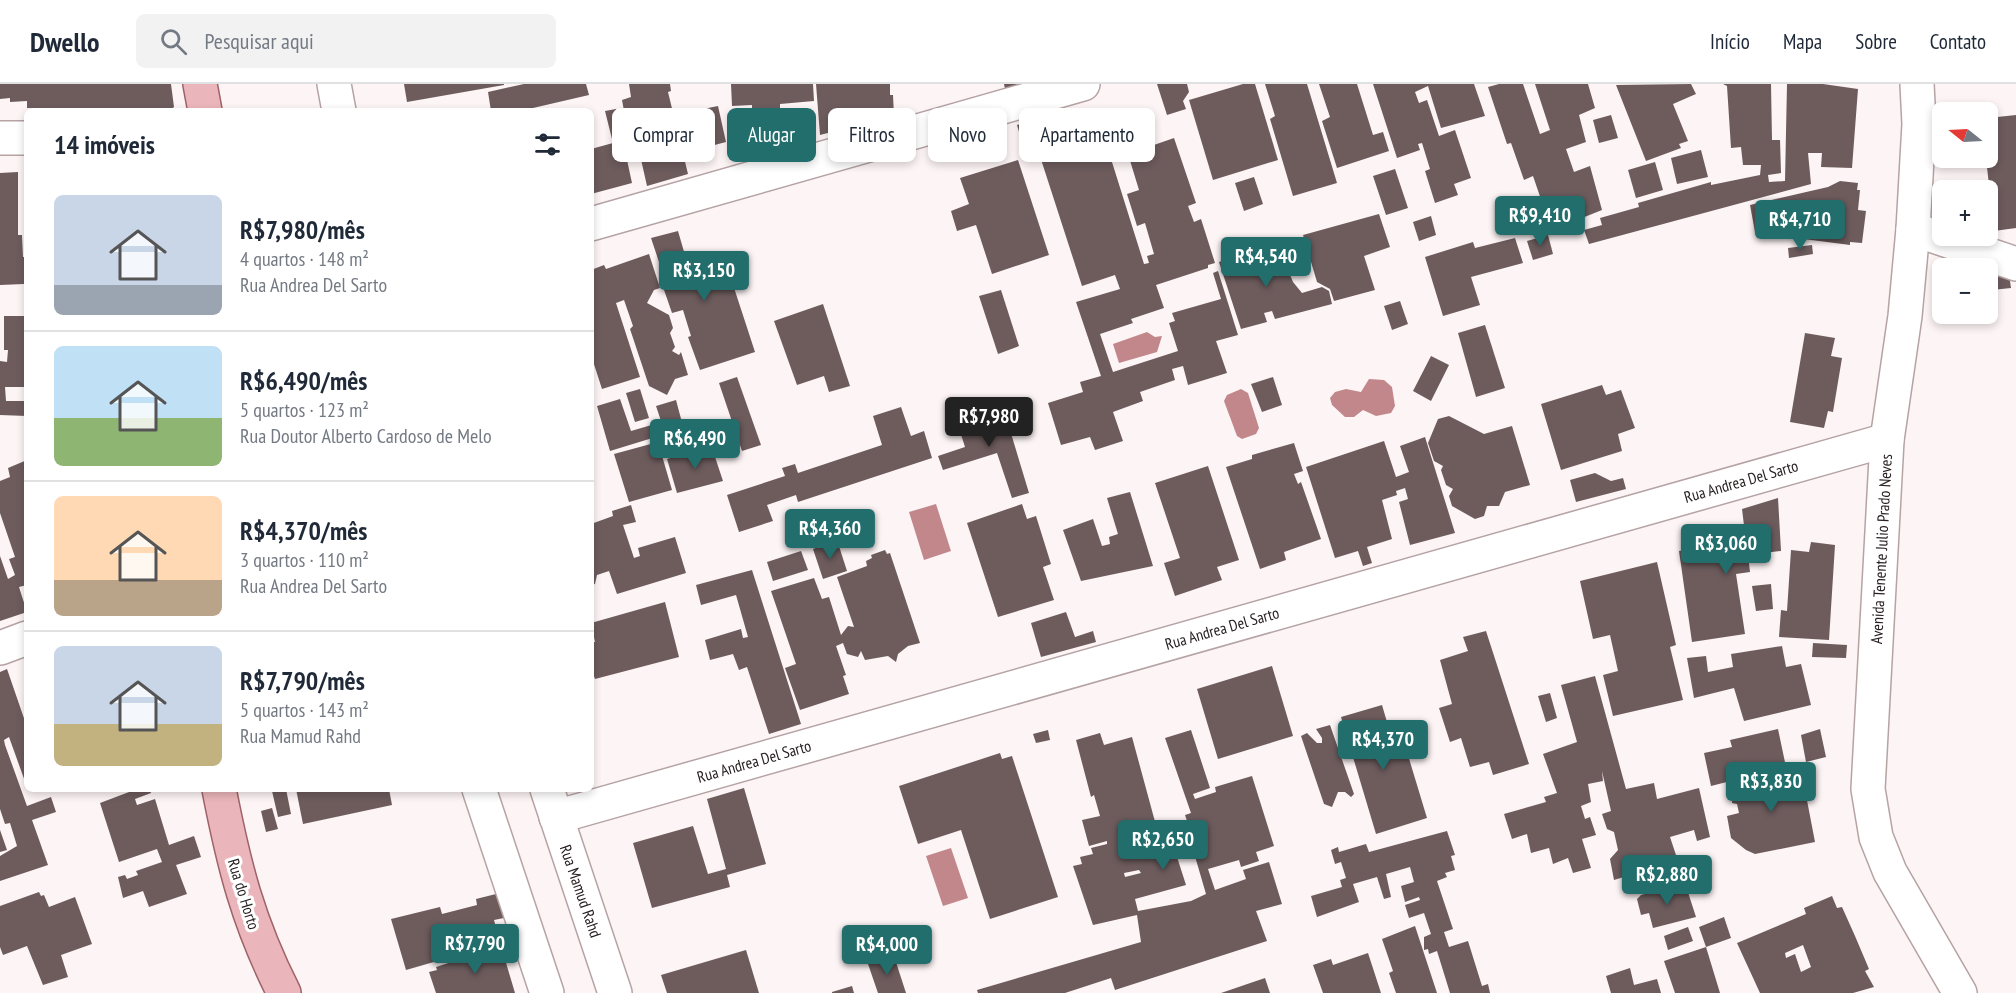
<!DOCTYPE html>
<html lang="pt">
<meta charset="utf-8">
<style>
body{margin:0;font-family:"PT Sans Narrow",sans-serif;background:#f2f2f3;color:#1f2937;height:100vh;display:flex;flex-direction:column;font-size:22px;white-space:nowrap}
*{box-sizing:border-box;margin:0}
p{font-size:20px;color:#747a83}
.icon{flex:none;width:33px;height:33px;fill:none;stroke:currentColor;stroke-width:2;stroke-linecap:round;stroke-linejoin:round}
.map{position:relative;flex:1;overflow:hidden}
.sheet{position:absolute;left:24px;top:24px;width:570px;height:684px;display:flex;flex-direction:column;background:#fff;border-radius:9px;box-shadow:0 3px 9px #0003}
.sheet>*{flex:none}
.hud{position:absolute;left:612px;top:24px;width:570px;height:54px;display:flex;gap:12px}
.needle{width:39px;rotate:288deg}
.buttons{position:absolute;left:1932px;top:18px;display:grid;gap:12px}
.buttons a{display:grid;place-items:center;width:66px;height:66px;border-radius:9px;background:#fff;box-shadow:0 3px 9px #0003;font-size:30px}
.price{position:absolute;translate:-50% -51px;padding:0 14px;border-radius:6px;background:#226e6d;color:#fff;font-size:20px;line-height:39px;filter:drop-shadow(0 2px 3px #0008)}
.price::after{content:'';position:absolute;left:50%;top:36px;width:18px;height:14px;margin-left:-9px;background:inherit;clip-path:polygon(0 0,100% 0,50% 100%)}
.price.active{background:#222;color:#fff}
ul{padding:0;list-style:none}
li{display:flex;align-items:center;gap:18px;height:150px;padding:0 30px}
li+li{border-top:2px solid #e0e1e3}
li span{display:grid;place-items:center;flex:none;width:168px;height:120px;border-radius:9px;color:#555}
li>.icon{margin-inline-start:auto}
span .icon{width:72px;height:72px;fill:#fffc;stroke-width:1}
li b{font-size:26px}
h2{display:flex;justify-content:space-between;align-items:center;height:72px;padding:0 30px;font-size:26px}
.chip{padding:0 21px;border-radius:9px;background:#fff;box-shadow:0 3px 9px #0003;font-size:21px;line-height:54px}
.chip.active{background:#226e6d;color:#fff}
header{display:flex;align-items:center;gap:36px;box-sizing:border-box;height:84px;padding:0 30px;background:#fff;border-bottom:2px solid #e0e1e3}
header strong{font-size:28px}
nav{display:flex;gap:33px;margin-inline-start:auto;font-size:21px}
.search{width:420px;height:54px;background:#f2f2f3;display:flex;align-items:center;gap:15px;box-sizing:border-box;padding:0 21px;border-radius:9px;color:#747a83;font-size:22px}
.map>svg:first-child{display:block}
.water{fill:#c2878b}
.building{fill:#6e5c5d;fill-rule:evenodd}
.lines{fill:none;stroke-linecap:round;stroke-linejoin:round}
.minor-casing{stroke:#b6a3a4;stroke-width:36}
.major-casing{stroke:#9e6268;stroke-width:36}
.minor{stroke:#fff;stroke-width:33}
.major{stroke:#ebb6bb;stroke-width:33}
.labels{text-anchor:middle;dominant-baseline:central;stroke-width:6;stroke-linejoin:round;paint-order:stroke}
.street-label{font-size:16px;fill:#282021;stroke:#fff}
</style>
<header>
<strong>Dwello</strong>
<div class="search"><svg class="icon" aria-label="search" viewBox="0 0 24 24"><circle cx="10" cy="10" r="6"/><path d="M15 15l6 6"/></svg>Pesquisar aqui</div>
<nav><a>Início</a><a>Mapa</a><a>Sobre</a><a>Contato</a></nav>
</header>
<div class="map">
<svg width="2016" height="909" viewBox="0 0 2016 909">
<rect width="100%" height="100%" fill="#fdf4f5"/>
<!-- water -->
<g class="water">
<path d="M1147 248 1155 253 1162 252 1157 268 1119 279 1113 260Z"/>
<path d="M1369 295 1384 296 1392 303 1395 322 1391 329 1376 332 1363 326 1354 333H1345L1332 321 1330 314 1335 308 1346 305 1361 308Z"/>
<path d="M1241 305 1248 309 1259 344 1256 350 1242 355 1237 352 1224 317 1227 311Z"/>
<path d="M936 420 951 467 924 476 909 428Z"/>
<path d="M951 764 968 814 943 822 926 772Z"/>
</g>
<!-- building -->
<g class="building">
<path d="M0 0H171L174 23 169 27 27 24V17L10 18V14L0 15Z"/>
<path d="M404 0H504V1L407 18Z"/>
<path d="M524 0H586L589 11 520 27H491L488 8Z"/>
<path d="M629 0H670L671 7 668 8 688 90 647 102 640 71 633 72 628 53 634 51 630 37 626 38 622 16 631 13Z"/>
<path d="M731 0H813L814 17 780 20V26L752 29V21L732 22Z"/>
<path d="M816 0H890V11H893L894 32 820 51Z"/>
<path d="M1004 0H1019V1L1005 5Z"/>
<path d="M1157 0H1187L1189 8 1183 17 1186 25 1167 31Z"/>
<path d="M1243 0H1255L1278 76 1213 96 1189 16Z"/>
<path d="M1265 0H1307L1337 99 1293 112 1270 35 1275 32Z"/>
<path d="M1319 0H1357L1373 51 1383 48 1389 67 1337 84 1322 37 1330 33Z"/>
<path d="M1373 0H1474L1485 32 1441 44 1428 2 1415 8 1419 19 1427 16 1439 52 1455 46 1471 94 1454 100 1458 111 1435 119 1425 87 1430 85 1422 59 1418 60 1420 66 1397 74Z"/>
<path d="M1499 0H1523L1540 50 1550 46 1535 0H1588L1595 24 1579 31 1586 58 1566 65 1574 88 1590 82 1602 126 1572 138 1569 129 1577 126 1575 121 1546 130 1533 92 1524 96 1511 59 1507 60 1488 3Z"/>
<path d="M1691 0 1696 10 1673 20 1688 57 1679 60 1681 64 1646 77 1616 1Z"/>
<path d="M1723 0H1771L1772 56H1780L1781 89 1768 91 1769 98 1785 97 1787 0H1823L1858 5 1852 84 1821 83 1822 69H1808L1811 100 1589 160 1584 146 1602 141 1600 134 1639 123 1638 119 1711 98V101L1760 91 1761 81H1743L1741 63 1731 64 1727 2Z"/>
<path d="M718 22 726 58 707 63 698 26Z"/>
<path d="M616 25 632 99 591 110V65L613 59 605 27Z"/>
<path d="M1611 31 1618 54 1599 59 1593 36Z"/>
<path d="M2016 31V144L1994 147 1986 74 1988 34Z"/>
<path d="M1047 32 1052 49 1022 58 1017 41Z"/>
<path d="M1101 43 1144 180 1149 179 1147 172 1154 170 1145 139 1137 142 1127 110 1139 106 1128 70 1174 54 1196 119 1188 122 1194 138 1201 135 1215 179 1208 181V184L1156 201 1164 224 1131 235 1133 239 1100 250 1113 288 1178 267 1169 239 1175 237 1172 229 1221 215 1213 189 1218 187 1238 251 1216 257 1227 289 1188 301 1183 282 1172 285 1175 296 1140 308 1143 317 1113 328 1123 357 1095 366 1090 353 1061 361 1048 319 1083 308 1080 298 1101 292 1076 218 1120 205 1115 191 1082 202 1037 63Z"/>
<path d="M1701 66 1708 93 1677 100 1671 74Z"/>
<path d="M1018 76 1049 171 992 190 976 141 957 147 951 127 969 120 960 94Z"/>
<path d="M1655 78 1663 106 1636 114 1628 86Z"/>
<path d="M1395 85 1408 124 1386 131 1373 92Z"/>
<path d="M18 88V151H22L23 173H27V226H24V200L0 201V89Z"/>
<path d="M1254 93 1263 120 1244 127 1235 99Z"/>
<path d="M1840 97 1858 99 1857 106H1860L1858 126 1866 127 1862 159 1850 158V161L1796 154 1797 136 1755 148 1750 121 1828 103Z"/>
<path d="M1379 130 1390 163 1364 172 1375 206 1334 217 1330 205 1317 198 1303 151Z"/>
<path d="M1431 132 1436 151 1419 157 1413 138Z"/>
<path d="M678 147 687 178 722 167 755 268 700 286 688 253 691 252 683 226 672 229 663 203 667 202 651 154Z"/>
<path d="M1548 151 1553 170 1533 176 1527 157Z"/>
<path d="M1515 154 1523 179 1471 193 1480 221 1443 232 1425 173 1473 158 1475 164Z"/>
<path d="M1269 161 1284 176 1293 198 1302 209 1322 203 1329 207 1332 220 1275 235 1272 227 1264 229 1267 238 1241 245 1219 178Z"/>
<path d="M1812 161 1813 170 1789 174 1788 164Z"/>
<path d="M649 170 660 204 654 206 647 219 669 231 673 244 670 249 675 263 672 267 679 271 681 268 688 291 675 295 667 311 649 302 630 245 633 242 624 216 616 219 640 293 602 305 591 271V186L604 181 606 185Z"/>
<path d="M2009 190 2011 204 1992 206 1990 192Z"/>
<path d="M1001 206 1019 262 998 270 979 212Z"/>
<path d="M1400 217 1408 240 1392 246 1384 222Z"/>
<path d="M823 220 850 302 829 308 824 292 797 301 774 237Z"/>
<path d="M4 232H27V303H5L6 317H27V332L0 331V277L7 278 8 266H4Z"/>
<path d="M1485 241 1505 304 1476 313 1458 249Z"/>
<path d="M1805 249 1835 254 1831 272 1842 274 1833 328 1828 327 1824 344 1790 338Z"/>
<path d="M1431 272 1449 281 1431 317 1413 307Z"/>
<path d="M737 293 761 361 742 367 719 299Z"/>
<path d="M1273 293 1282 321 1262 328 1251 300Z"/>
<path d="M1602 301 1606 311 1621 306 1635 344 1618 350 1622 367 1561 386 1541 320Z"/>
<path d="M640 305 649 334 635 338 626 309Z"/>
<path d="M620 315 631 347 655 340 659 352 610 367 597 322Z"/>
<path d="M676 316 684 346 667 355 656 322Z"/>
<path d="M901 323 911 352 924 347 932 374 798 418 796 411 767 421 773 437 739 448 727 411 785 392 782 384 795 380 798 389 882 361 873 332Z"/>
<path d="M1003 323 1029 409 1012 414 997 369 943 386 938 372 965 363 957 338Z"/>
<path d="M1449 332 1484 350 1512 342 1530 401 1505 408 1499 422H1487L1484 432 1475 435 1452 422 1449 412 1453 405 1446 401 1441 386 1443 382 1434 377 1428 359 1438 335Z"/>
<path d="M1425 353 1455 449 1410 461 1399 418 1408 415 1405 404 1396 407 1397 411 1382 416 1392 455 1367 463 1372 479 1363 482 1358 467 1335 474 1306 383 1384 357 1396 393 1409 388 1400 362Z"/>
<path d="M658 358 672 406 629 418 614 370Z"/>
<path d="M1294 359 1303 387 1294 390 1298 400 1301 398 1321 455 1284 468 1286 476 1260 485 1226 383 1252 375V371Z"/>
<path d="M711 361 723 397 677 409 667 375Z"/>
<path d="M27 376V501L19 503 27 528 0 537V472L8 495 15 491 9 475 15 473 0 429V397L10 393 8 384Z"/>
<path d="M1208 382 1239 476 1217 483 1222 496 1175 512 1164 479 1180 474 1155 399Z"/>
<path d="M1595 389 1611 397 1623 394 1626 405 1576 418 1570 396Z"/>
<path d="M1130 408 1153 482 1081 497 1063 446 1093 435 1102 462 1110 460 1109 453 1118 450 1107 414Z"/>
<path d="M1778 414 1781 467 1748 471 1750 488 1736 490 1745 550 1692 558 1679 467 1746 458 1742 425Z"/>
<path d="M1022 420 1027 435 1036 432 1051 480 1043 483 1054 516 998 533 967 439Z"/>
<path d="M631 421 636 438 623 441 634 474 640 472 638 464 675 453 686 489 617 510 609 487 597 491 595 500 591 501V440L613 432 612 427Z"/>
<path d="M837 456 847 487 823 495 813 465Z"/>
<path d="M1811 458 1835 461 1829 556 1779 553 1781 526 1787 527 1791 466 1809 468Z"/>
<path d="M885 466 887 470 890 469 920 559 908 562 898 570 896 578 888 572 865 576 861 567 858 573 847 570 843 559 836 562 846 591 843 592 849 610 800 626 785 584 796 580 771 507 814 494 822 515 829 513 841 551 848 542 854 543 837 493 867 482 866 477 872 474 871 471Z"/>
<path d="M801 467 808 486 773 497 767 478Z"/>
<path d="M1657 478 1676 561 1670 563 1683 616 1613 632 1603 591 1618 587 1610 551 1593 555 1580 497Z"/>
<path d="M752 486 801 640 769 650 747 583 739 586 733 570 710 576 705 556 741 545 743 554 748 553 736 511 701 521 696 501Z"/>
<path d="M1771 500 1773 525 1756 527 1752 502Z"/>
<path d="M665 518 679 573 595 595 591 584V558H595L591 539Z"/>
<path d="M1066 528 1075 553 1093 547 1096 558 1041 573 1031 539Z"/>
<path d="M1486 547 1529 680 1493 691 1489 678 1470 683 1461 654 1450 658 1439 624 1452 620 1440 576 1468 567 1463 553Z"/>
<path d="M1813 559 1847 561 1846 574 1812 573Z"/>
<path d="M1782 562 1786 583 1801 580 1811 621 1744 637 1734 604 1694 614 1687 574 1706 572 1708 588 1733 583 1731 570Z"/>
<path d="M1272 582 1293 652 1218 675 1197 605Z"/>
<path d="M7 585 27 643V703L9 653 4 656 5 661 27 722 51 713 56 728 32 736 48 781 0 797V772L17 762 10 739 5 740 0 725V588Z"/>
<path d="M1595 592 1626 705 1654 699 1657 715 1699 704 1710 753 1697 757 1694 746 1670 753 1680 783 1665 787 1660 782 1614 796 1610 775 1618 766 1614 748 1607 745 1602 730 1611 727 1602 687 1603 697 1588 700 1591 718 1581 722 1585 735 1590 733 1596 751 1582 755 1591 784 1573 789 1568 774 1553 780 1549 764 1531 769 1527 750 1512 755 1504 730 1546 718 1544 713 1557 709 1543 670 1577 658 1561 601Z"/>
<path d="M1550 609 1557 634 1546 638 1538 612Z"/>
<path d="M1382 621 1394 662 1404 658 1427 734 1376 750 1341 633Z"/>
<path d="M1330 641 1354 710 1351 713 1345 708H1338L1332 723 1324 720 1301 652 1307 649 1317 659H1322V654L1316 645Z"/>
<path d="M1778 645 1786 683 1711 702 1704 669 1732 663 1730 656Z"/>
<path d="M1820 645 1826 673 1806 678 1801 651Z"/>
<path d="M1048 646 1050 656 1036 659 1033 650Z"/>
<path d="M1191 646 1210 704 1193 710 1195 715 1216 708 1215 703 1252 692 1274 762 1256 768 1259 777 1241 783 1239 776 1208 785 1215 806 1246 795 1243 786 1269 778 1282 820 1256 827 1267 857 1115 906 1111 894 1065 909H978L977 906 1141 858 1137 831 1093 841 1073 782 1082 780 1080 773 1093 770 1091 764 1107 760V757L1089 762 1082 736 1100 732 1094 711 1091 713 1076 656 1100 649 1104 661 1132 653 1157 745 1187 737 1185 731 1191 729 1165 654ZM1187 745 1206 810 1191 817 1138 827 1135 815 1186 801 1169 748ZM1139 786 1141 789 1125 793 1124 789Z"/>
<path d="M1000 669 1002 675 1012 672 1058 813 990 835 961 746 918 760 899 702Z"/>
<path d="M1801 685 1815 758 1755 770 1746 766 1731 754 1727 732 1739 729 1737 720 1732 719V699Z"/>
<path d="M744 704 766 780 727 791 730 803 652 824 633 759 693 742 708 790 726 785 707 715Z"/>
<path d="M137 705H150L151 709 135 715 137 721 155 715 169 761 194 752 201 773 176 781 187 810 149 823 143 807 123 814 118 793 125 791 127 795 138 791 136 787 162 778 157 765 119 778 100 719Z"/>
<path d="M286 705 291 730 278 733 272 707Z"/>
<path d="M296 705H389L392 721 303 740Z"/>
<path d="M272 724 278 745 266 748 261 727Z"/>
<path d="M0 746 7 766 0 768Z"/>
<path d="M1447 747 1455 771 1451 772 1455 786 1445 789 1447 793 1437 797 1453 845 1444 848 1449 863 1468 857 1482 902 1488 900 1490 909H1450L1437 867 1429 870 1428 865 1424 866V853L1431 850 1424 829 1409 834 1405 821 1420 816 1419 813 1405 818 1401 802 1414 798 1410 783 1386 790 1391 813 1384 815 1377 793 1353 800 1359 818 1317 833 1311 812 1342 803 1340 796 1346 794 1341 778 1335 780 1331 766 1338 763 1339 768 1366 760 1369 768Z"/>
<path d="M1685 799 1696 833 1653 844 1649 829 1641 831 1637 815 1641 811Z"/>
<path d="M39 808 41 812 44 811 49 823 75 813 92 860 61 871 68 893 43 901 27 862 3 871 0 863V822Z"/>
<path d="M496 810 504 834 494 836 500 859 406 886 391 835 440 823 442 830 477 821 476 815Z"/>
<path d="M1832 812 1837 824 1842 823 1855 852 1869 885 1865 887 1874 903 1853 909H1760L1737 859 1806 830 1804 824ZM1803 861 1811 883 1801 888 1795 870 1786 874 1785 869Z"/>
<path d="M1724 833 1731 854 1706 863 1720 909H1675L1664 877 1706 863 1699 843Z"/>
<path d="M1415 842 1437 909H1396L1389 889 1393 887 1382 855Z"/>
<path d="M1688 843 1693 857 1668 866 1664 852Z"/>
<path d="M501 862 515 909H436L429 888 437 886 436 883Z"/>
<path d="M746 866 759 909H667L661 891Z"/>
<path d="M1368 869 1381 909H1323L1313 881 1331 875 1333 881Z"/>
<path d="M894 872 906 909H878L868 880Z"/>
<path d="M1630 884 1634 901 1657 895 1661 909H1611L1606 892Z"/>
<path d="M1265 894 1270 909H1221Z"/>
<path d="M852 902 854 909H832V908Z"/>
</g>
<g class="lines">
<defs>
<g id="minor">
<path d="M334 0 339 27"/>
<path d="M1917 0 1919 40 1913 145 1905 232 1887 356 1868 705 1876 753 1890 788 1960 909"/>
<path d="M0 54H27"/>
<path d="M591 140 1083 0"/>
<path d="M1913 145 2016 180"/>
<path d="M0 564 27 554"/>
<path d="M479 705 547 909"/>
<path d="M547 705 615 909"/>
<path d="M556 733 1887 356"/>
</g>
<g id="major">
<path d="M200 0 205 27"/>
<path d="M219 705C234 782 248 838 284 909"/>
</g>
</defs>
<!-- minor casing -->
<use href="#minor" class="minor-casing"/>
<!-- major casing -->
<use href="#major" class="major-casing"/>
<!-- minor -->
<use href="#minor" class="minor"/>
<!-- major -->
<use href="#major" class="major"/>
</g>
<g class="labels">
<!-- street labels -->
<g class="street-label">
<text transform="translate(1741 397) rotate(-16)">Rua Andrea Del Sarto</text>
<text transform="translate(1881 465) rotate(-87)">Avenida Tenente Julio Prado Neves</text>
<text transform="translate(1222 544) rotate(-16)">Rua Andrea Del Sarto</text>
<text transform="translate(754 677) rotate(-16)">Rua Andrea Del Sarto</text>
<text transform="translate(581 807) rotate(71)">Rua Mamud Rahd</text>
<text transform="translate(244 810) rotate(73)">Rua do Horto</text>
</g>
</g>
</svg>
<div class="buttons">
<a><svg class="needle" viewBox="-14 -14 28 28"><path d="M0-13l5 13h-10z" fill="#e53935"/><path d="M0 13l5-13h-10z" fill="#747a83"/></svg></a>
<a>+</a>
<a>−</a>
</div>
<b class="price" style="left:1540px;top:163px">R$9,410</b>
<b class="price" style="left:1800px;top:167px">R$4,710</b>
<b class="price" style="left:1266px;top:204px">R$4,540</b>
<b class="price" style="left:704px;top:218px">R$3,150</b>
<b class="price active" style="left:989px;top:364px">R$7,980</b>
<b class="price" style="left:695px;top:386px">R$6,490</b>
<b class="price" style="left:830px;top:476px">R$4,360</b>
<b class="price" style="left:1726px;top:491px">R$3,060</b>
<b class="price" style="left:1383px;top:687px">R$4,370</b>
<b class="price" style="left:1771px;top:729px">R$3,830</b>
<b class="price" style="left:1163px;top:787px">R$2,650</b>
<b class="price" style="left:1667px;top:822px">R$2,880</b>
<b class="price" style="left:475px;top:891px">R$7,790</b>
<b class="price" style="left:887px;top:892px">R$4,000</b>
<div class="hud">
<a class="chip">Comprar</a>
<a class="chip active">Alugar</a>
<a class="chip">Filtros</a>
<a class="chip">Novo</a>
<a class="chip">Apartamento</a>
</div>
<section class="sheet">
<h2>14 imóveis<svg class="icon" aria-label="filters" viewBox="0 0 24 24"><path d="M4 7h16M4 17h16"/><circle cx="9" cy="7" r="2"/><circle cx="15" cy="17" r="2"/></svg></h2>
<ul>
<li><span style="background:linear-gradient(#c9d6e8 75%,#9aa5b1 0)"><svg class="icon" aria-label="home" viewBox="0 0 24 24"><path d="M3 11l9-7 9 7M6 9v11h12V9"/></svg></span><div><b>R$7,980/mês</b><p>4 quartos · 148 m²</p><p>Rua Andrea Del Sarto</p></div></li>
<li><span style="background:linear-gradient(#bfe0f5 60%,#8fb573 0)"><svg class="icon" aria-label="home" viewBox="0 0 24 24"><path d="M3 11l9-7 9 7M6 9v11h12V9"/></svg></span><div><b>R$6,490/mês</b><p>5 quartos · 123 m²</p><p>Rua Doutor Alberto Cardoso de Melo</p></div></li>
<li><span style="background:linear-gradient(#ffd9b3 70%,#b9a48a 0)"><svg class="icon" aria-label="home" viewBox="0 0 24 24"><path d="M3 11l9-7 9 7M6 9v11h12V9"/></svg></span><div><b>R$4,370/mês</b><p>3 quartos · 110 m²</p><p>Rua Andrea Del Sarto</p></div></li>
<li><span style="background:linear-gradient(#c9d6e8 65%,#c2b280 0)"><svg class="icon" aria-label="home" viewBox="0 0 24 24"><path d="M3 11l9-7 9 7M6 9v11h12V9"/></svg></span><div><b>R$7,790/mês</b><p>5 quartos · 143 m²</p><p>Rua Mamud Rahd</p></div></li>
</ul>
</section>
</div>
